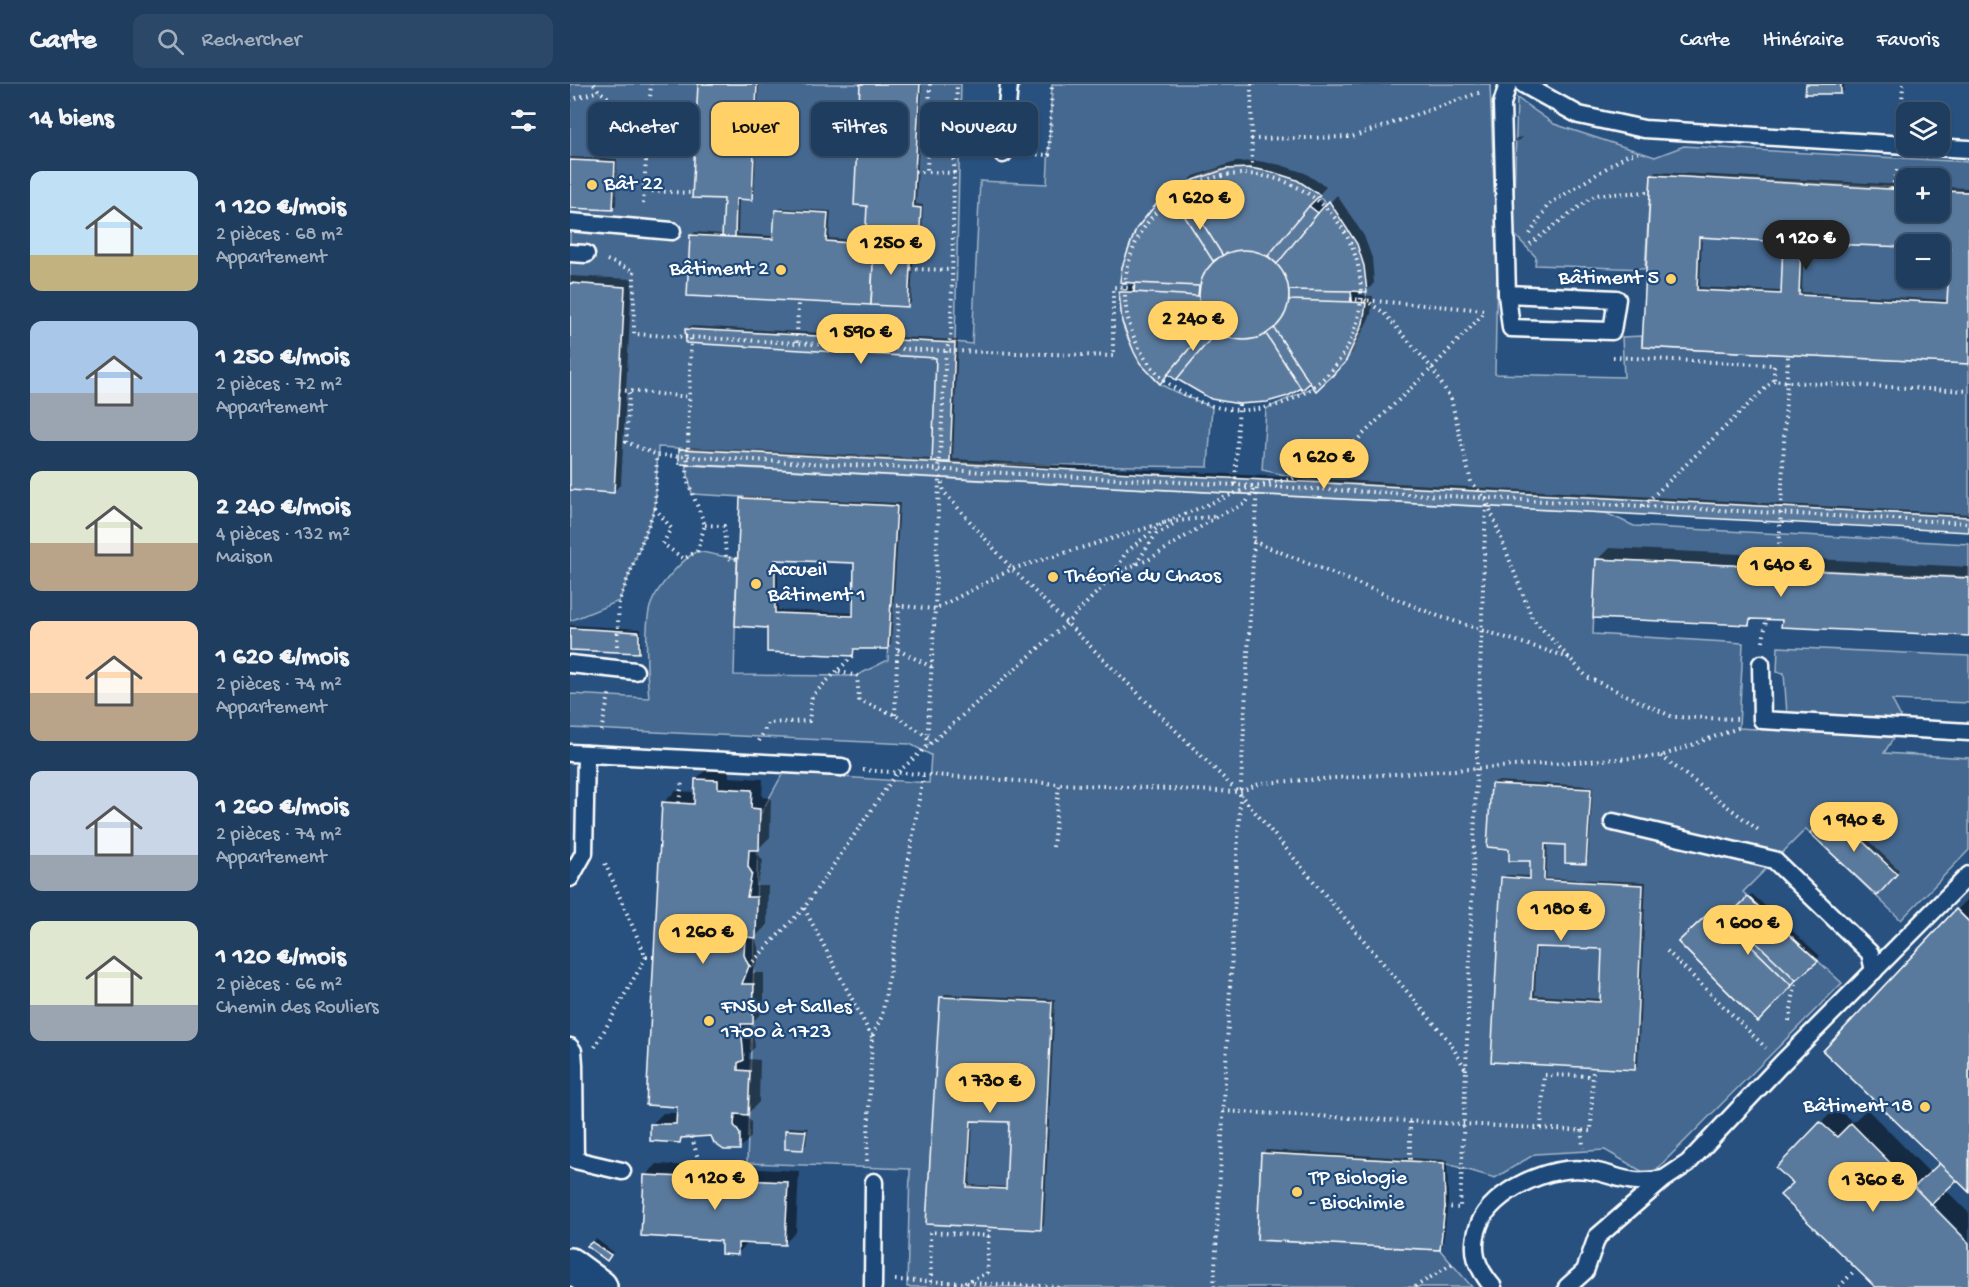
<!DOCTYPE html>
<html lang="fr">
<meta charset="utf-8">
<style>
body{margin:0;font-family:"Gochi Hand",sans-serif;background:#2b4868;color:#f1f3f6;height:100vh;display:flex;flex-direction:column;font-size:22px;white-space:nowrap}
*{box-sizing:border-box;margin:0}
p{font-size:20px;color:#a1aebd}
.icon{flex:none;width:33px;height:33px;fill:none;stroke:currentColor;stroke-width:2;stroke-linecap:round;stroke-linejoin:round}
.map{position:relative;flex:1;overflow:hidden}
.panel{display:flex;flex-direction:column;background:#1e3d5f;width:570px}
.panel>*{flex:none}
.hud{position:absolute;left:18px;top:18px;width:570px;height:54px;display:flex;gap:12px}
.tools{position:absolute;left:1326px;top:18px;display:grid;gap:12px}
.tools a{display:grid;place-items:center;width:54px;height:54px;border-radius:12px;background:#1e3d5f;box-shadow:0 2px 4px #0004,0 0 0 2px #3c5674;font-size:30px}
.price{position:absolute;translate:-50% -51px;padding:0 14px;border-radius:21px;background:#ffd166;color:#111;font-size:20px;line-height:39px;filter:drop-shadow(0 2px 3px #0008)}
.price::after{content:'';position:absolute;left:50%;top:36px;width:18px;height:14px;margin-left:-9px;background:inherit;clip-path:polygon(0 0,100% 0,50% 100%)}
.price.current{background:#222;color:#fff}
ul{padding:0;list-style:none}
li{display:flex;align-items:center;gap:18px;height:150px;padding:0 30px}
li span{display:grid;place-items:center;flex:none;width:168px;height:120px;border-radius:12px;color:#555}
li>.icon{margin-inline-start:auto}
span .icon{width:72px;height:72px;fill:#fffc;stroke-width:1}
li b{font-size:26px}
h2{display:flex;justify-content:space-between;align-items:center;height:72px;padding:0 30px;font-size:26px}
.pill{padding:0 21px;border-radius:12px;background:#1e3d5f;box-shadow:0 2px 4px #0004,0 0 0 2px #3c5674;font-size:21px;line-height:54px}
.pill.current{background:#ffd166;color:#111}
header{display:flex;align-items:center;gap:36px;box-sizing:border-box;height:84px;padding:0 30px;background:#1e3d5f;border-bottom:2px solid #3c5674}
header strong{font-size:28px}
nav{display:flex;gap:33px;margin-inline-start:auto;font-size:21px}
.search{width:420px;height:54px;background:#2b4868;display:flex;align-items:center;gap:15px;box-sizing:border-box;padding:0 21px;border-radius:12px;color:#a1aebd;font-size:22px}
main{display:flex;flex:1;min-height:0}
.map>svg:first-child{display:block}
.green{fill:#446890;stroke:#a2b4c8;stroke-width:1.5}
.shadow{fill:#0007;fill-rule:evenodd}
.building{fill:#5a7a9d;stroke:#fff;stroke-width:1.5;fill-rule:evenodd}
.lines{fill:none;stroke-linecap:round;stroke-linejoin:round}
.lane-casing{stroke:#fff;stroke-width:21}
.street-casing{stroke:#fff;stroke-width:38}
.path{stroke:#fff;stroke-width:4;stroke-dasharray:1.5 4.5;stroke-linecap:butt}
.lane{stroke:#1f4a7a;stroke-width:16}
.street{stroke:#1f4a7a;stroke-width:33}
.path-bridge{stroke:#fff;stroke-width:4;stroke-dasharray:1.5 4.5;stroke-linecap:butt}
.poi-dot{fill:#ffd166;stroke:#1f4a7a;stroke-width:2}
.labels{text-anchor:middle;dominant-baseline:central;stroke-width:4.5;stroke-linejoin:round;paint-order:stroke}
.poi-label{font-size:22px;fill:#fff;stroke:#1f4a7a;text-anchor:start}
</style>
<header>
<strong>Carte</strong>
<div class="search"><svg class="icon" aria-label="search" viewBox="0 0 24 24"><circle cx="10" cy="10" r="6"/><path d="M15 15l6 6"/></svg>Rechercher</div>
<nav><a>Carte</a><a>Itinéraire</a><a>Favoris</a></nav>
</header>
<main>
<section class="panel">
<h2>14 biens<svg class="icon" aria-label="filters" viewBox="0 0 24 24"><path d="M4 7h16M4 17h16"/><circle cx="9" cy="7" r="2"/><circle cx="15" cy="17" r="2"/></svg></h2>
<ul>
<li><span style="background:linear-gradient(#bfe0f5 70%,#c2b280 0)"><svg class="icon" aria-label="home" viewBox="0 0 24 24"><path d="M3 11l9-7 9 7M6 9v11h12V9"/></svg></span><div><b>1 120 €/mois</b><p>2 pièces · 68 m²</p><p>Appartement</p></div></li>
<li><span style="background:linear-gradient(#a9c7e8 60%,#9aa5b1 0)"><svg class="icon" aria-label="home" viewBox="0 0 24 24"><path d="M3 11l9-7 9 7M6 9v11h12V9"/></svg></span><div><b>1 250 €/mois</b><p>2 pièces · 72 m²</p><p>Appartement</p></div></li>
<li><span style="background:linear-gradient(#dfe7d0 60%,#b9a48a 0)"><svg class="icon" aria-label="home" viewBox="0 0 24 24"><path d="M3 11l9-7 9 7M6 9v11h12V9"/></svg></span><div><b>2 240 €/mois</b><p>4 pièces · 132 m²</p><p>Maison</p></div></li>
<li><span style="background:linear-gradient(#ffd9b3 60%,#b9a48a 0)"><svg class="icon" aria-label="home" viewBox="0 0 24 24"><path d="M3 11l9-7 9 7M6 9v11h12V9"/></svg></span><div><b>1 620 €/mois</b><p>2 pièces · 74 m²</p><p>Appartement</p></div></li>
<li><span style="background:linear-gradient(#c9d6e8 70%,#9aa5b1 0)"><svg class="icon" aria-label="home" viewBox="0 0 24 24"><path d="M3 11l9-7 9 7M6 9v11h12V9"/></svg></span><div><b>1 260 €/mois</b><p>2 pièces · 74 m²</p><p>Appartement</p></div></li>
<li><span style="background:linear-gradient(#dfe7d0 70%,#9aa5b1 0)"><svg class="icon" aria-label="home" viewBox="0 0 24 24"><path d="M3 11l9-7 9 7M6 9v11h12V9"/></svg></span><div><b>1 120 €/mois</b><p>2 pièces · 66 m²</p><p>Chemin des Rouliers</p></div></li>
</ul>
</section>
<div class="map">
<svg width="1399" height="1203" viewBox="0 0 1399 1203">
<rect width="100%" height="100%" fill="#28517f"/>
<filter id="ink" filterUnits="userSpaceOnUse"><feTurbulence type="fractalNoise" baseFrequency=".0167" numOctaves="2"/><feDisplacementMap in="SourceGraphic" scale="12" xChannelSelector="R" yChannelSelector="G"/><feConvolveMatrix kernelMatrix="1 2 1 2 8 2 1 2 1" color-interpolation-filters="sRGB"/></filter>
<g filter="url(#ink)">
<!-- green -->
<g class="green">
<path d="M0 0H391L385 258 402 260 410 97 477 100 482 0H920L927 180 925 290 1054 293 1052 253 1072 252V263L1399 280V433L749 398 692 386 696 325C710 317 757 299 765 290 842 205 766 74 656 85 638 86 622 98 607 107 565 132 552 166 552 213 552 221 551 229 552 236 554 254 577 291 592 301 607 310 626 316 642 323L638 383 418 380 88 363 85 424 49 517 0 537Z"/>
<path d="M947 14 984 40 1085 73 1114 62 1399 78V108L1370 106V94H1336V104L1081 91 1075 185 965 181 966 173 943 149Z"/>
<path d="M1129 153 1336 163V194H1370V164L1380 165 1377 219 1127 206Z"/>
<path d="M116 381 1036 429 1064 442 1399 460V493L1026 475 1023 550 1173 559 1169 644 1324 653 1314 669 1399 674V766L1331 836 1236 745 1173 808 1272 899 1080 1092 1035 1066 965 1070 925 1094 874 1079 691 1069 687 1156 870 1166 902 1203H337L340 1085 177 1079 189 733 213 689 359 699 361 671 340 660 0 644V610L79 614C77 594 74 537 81 520 87 503 112 476 127 467L167 475 164 591 286 592 318 576 327 422 122 410Z"/>
<path d="M1208 563 1399 572V619L1322 616 1333 637 1217 630 1214 589 1207 588Z"/>
</g>
<!-- shadow -->
<g class="shadow">
<path d="M129 0H189L184 111 181 114H169L168 150 205 152 207 127 210 124 261 127 259 154 297 157 299 120 292 0H352L346 120 353 121 352 160 344 163 341 218 338 222 122 151 125 148 153 150 156 113Z"/>
<path d="M1237 0H1274V6L1270 9Z"/>
<path d="M953 53 950 56 942 59 946 54Z"/>
<path d="M0 73 47 75 46 121 42 124 0 122Z"/>
<path d="M688 77 711 81 735 89 756 103 746 114 756 123 767 111 794 152 802 174 804 199 797 207 789 206V211L803 212 801 230 782 269 746 305 740 297 551 208 558 201H566L587 122 624 92 665 78Z"/>
<path d="M1086 88 1336 101V128H1370V103L1399 104V279L1073 262 1082 92ZM1132 151 1215 156 1212 207 1130 203ZM1234 157 1370 160V163H1381L1379 216 1232 208Z"/>
<path d="M0 192 62 195 51 400 44 407 0 405Z"/>
<path d="M120 242 388 256 383 375 1399 430V446L110 378 111 366 114 363 363 375 368 273 117 246Z"/>
<path d="M175 412 330 419 321 560 318 564H287L283 571 198 542 171 415ZM208 475 285 478V529L208 526Z"/>
<path d="M1039 464 1193 471 1192 478 1222 481 1229 474 1399 483V550L1213 542 1214 534 1184 533 1178 540 1027 476Z"/>
<path d="M0 541 71 545V564L68 568 0 564Z"/>
<path d="M138 684 159 685V693L193 695 192 713 201 714 200 753 189 764V771L193 777 187 802H198L197 841 185 853 190 870 183 889H194V927L182 938 185 963 179 969V975L190 976 189 1018 176 1031 181 1038V1053L169 1065 142 1050 114 1052 109 1057 81 1041 93 1029H108L94 718 105 707 126 708V695Z"/>
<path d="M926 697 1023 702 1018 775 1015 778 996 759 978 758 976 794 1076 798 1068 982 1064 985 922 977 932 794 936 791 961 792V776L940 763 922 700ZM967 862 1034 864 1032 915 965 911Z"/>
<path d="M1265 725 1329 786 1307 809 1242 748Z"/>
<path d="M1182 810 1250 872 1227 894 1110 858 1147 822 1159 834Z"/>
<path d="M1398 815 1399 1106 1387 1094 1375 1105 1399 1129V1157L1362 1119H1357L1399 1161V1203H1307L1224 1099 1251 1039 1266 1024 1283 1038 1297 1025 1360 1089 1372 1078 1387 826Z"/>
<path d="M375 910 485 915 474 1141 471 1144 358 1138 371 914ZM403 1035 440 1036 437 1103 400 1101Z"/>
<path d="M220 1043 238 1044 236 1061 232 1065 216 1047Z"/>
<path d="M696 1066 877 1076 878 1118 873 1161 869 1165 693 1070Z"/>
<path d="M87 1080 229 1087 226 1148 214 1160 179 1158 167 1170 76 1091Z"/>
<path d="M26 1155 43 1168 40 1171 19 1162Z"/>
</g>
<!-- building -->
<g class="building">
<path d="M128 0H187L182 116 166 115 165 153H152L154 115 122 114Z"/>
<path d="M290 0H350L343 123 351 124 349 165 295 160 297 122 284 121Z"/>
<path d="M1236 0H1271V10H1235Z"/>
<path d="M0 76 45 78 43 126 0 124Z"/>
<path d="M680 84 702 88 727 96 750 111 739 122 748 129 759 117 787 160 794 182 797 208 781 207 782 218 796 219 793 239 775 279 746 307 740 299 718 312 697 318 669 320 641 315 598 290 590 300 570 279 564 268 552 238 549 208H564L565 199 550 198 552 183 566 145 588 118 600 109 608 122 618 116 608 103 615 99 656 85Z"/>
<path d="M1081 91 1336 106V128H1370V107L1399 108V280L1072 263ZM1129 153 1213 158 1211 210 1127 206ZM1231 159 1336 163V160H1370V164L1380 165 1377 219 1229 211Z"/>
<path d="M618 116 653 172 643 177 608 122Z"/>
<path d="M739 122 748 129 707 180 698 172Z"/>
<path d="M205 126 258 129 256 157 304 161 301 221 117 212 120 151 203 155Z"/>
<path d="M304 161 341 164 338 223 301 221Z"/>
<circle cx="674" cy="211" r="45"/>
<path d="M0 199 55 203 44 409 0 406Z"/>
<path d="M565 199 629 202 628 212 564 208Z"/>
<path d="M719 206 781 207 782 218 719 216Z"/>
<path d="M640 240 647 247 606 296 598 290Z"/>
<path d="M704 244 740 299 732 306 696 250Z"/>
<path d="M115 245 385 259 380 378H362L366 274 116 259Z"/>
<path d="M109 365 1399 433V448L109 380Z"/>
<path d="M170 414 327 422 318 565H284L283 572 197 568V544L165 542ZM205 476 284 479 283 532 205 529Z"/>
<path d="M1026 475 1182 482V489L1214 492 1216 485 1399 494V552L1211 543 1212 536 1180 535 1179 541 1023 534Z"/>
<path d="M0 544 69 548V569L0 566Z"/>
<path d="M125 695 148 696V704L182 706 181 724 190 725 189 766H179L178 783 182 789 177 813H187L186 854 175 853 174 871 179 882 172 900H184L183 940H171L174 976 168 979V986L180 987 178 1031 165 1030 164 1041 170 1050V1066H154L144 1059 141 1052 111 1054 110 1059 80 1057V1040H106L107 1023 76 1021 92 718 124 720Z"/>
<path d="M921 700 1021 705 1016 780 995 779V761L975 760 974 796 1073 801 1065 986 921 978 931 793 960 795V777H939V765L917 763ZM965 863 1032 865 1030 918 962 914Z"/>
<path d="M1261 727 1327 790 1307 812 1240 749Z"/>
<path d="M1178 813 1248 877 1226 896 1188 938 1108 858 1143 825 1155 836Z"/>
<path d="M1178 813 1248 877 1226 896 1158 832Z"/>
<path d="M1143 825 1222 902 1188 938 1108 858Z"/>
<path d="M1386 825 1399 838V1108L1387 1096 1361 1121 1344 1103 1370 1079 1253 967Z"/>
<path d="M1386 825 1399 838V1108L1253 967Z"/>
<path d="M370 913 482 918 471 1146 356 1140ZM401 1037 439 1038 436 1105 397 1103Z"/>
<path d="M1250 1038 1267 1053 1281 1039 1399 1159V1203H1305L1210 1111 1223 1099 1206 1084Z"/>
<path d="M215 1046 236 1047 233 1066 215 1065Z"/>
<path d="M691 1069 874 1079 875 1123 870 1166 687 1156Z"/>
<path d="M74 1091 218 1098 215 1161 168 1159V1171L151 1170V1157L71 1152Z"/>
<path d="M22 1158 41 1171 37 1177 17 1162Z"/>
</g>
<g class="lines">
<defs>
<g id="lane">
<path d="M953 0 1009 31 1074 45 1336 61"/>
<path d="M1343 62 1399 65"/>
<path d="M433 70 439 0"/>
<path d="M0 138 102 147"/>
<path d="M0 169 16 170"/>
<path d="M937 210 941 244 1042 247 1047 215 937 210 932 20 938 0"/>
<path d="M0 580 65 587"/>
<path d="M1191 580 1192 636 1399 648"/>
<path d="M0 669 272 683"/>
<path d="M1043 738 1204 776 1300 869 1304 887"/>
<path d="M0 794 14 769 16 670"/>
<path d="M0 963 3 967 4 980 5 1076 52 1087"/>
<path d="M303 1203 304 1098"/>
<path d="M923 1203C906 1183 900 1166 909 1141 921 1107 982 1080 1017 1086 1050 1091 1056 1102 1093 1095"/>
<path d="M997 1203 1015 1187 1027 1153 1094 1095 1118 1079 1212 979 1399 791"/>
</g>
<path id="street" d="M0 1181 30 1203"/>
</defs>
<!-- lane casing -->
<use href="#lane" class="lane-casing"/>
<!-- street casing -->
<use href="#street" class="street-casing"/>
<!-- path -->
<g class="path">
<path d="M24 0 29 7 77 41"/>
<path d="M360 0 357 88 384 89 381 253 376 267 369 386"/>
<path d="M681 0 682 90"/>
<path d="M0 16 29 7"/>
<path d="M1331 37 1333 0"/>
<path d="M681 55 782 53 911 8"/>
<path d="M385 69 411 70"/>
<path d="M455 70 479 71 482 0"/>
<path d="M345 88H357"/>
<path d="M384 89 387 0"/>
<circle cx="673" cy="208" r="118"/>
<path d="M1322 105 1328 83"/>
<path d="M76 107 122 109"/>
<path d="M73 120 81 0"/>
<path d="M960 150 978 121 1057 71 1068 69"/>
<path d="M960 160 1025 111 1079 108"/>
<path d="M37 176 64 187V250L352 266 543 272V203L564 204"/>
<path d="M340 185 382 186"/>
<path d="M780 215 916 226"/>
<path d="M795 216 813 228 862 284 881 315 901 398 916 415 962 534 1017 593 1103 633 1170 635"/>
<path d="M227 258 228 218"/>
<path d="M1043 273 1204 281V296L1219 298 1399 307"/>
<path d="M49 306 119 313"/>
<path d="M59 309 56 358 87 371 1399 439"/>
<path d="M369 387 374 408 442 485 668 708 879 957 896 986 890 1124 875 1123"/>
<path d="M693 400 722 395 785 358 862 284 915 228"/>
<path d="M1073 422 1204 296"/>
<path d="M85 424 101 444 93 460 114 475 127 467 135 441 117 396 121 252"/>
<path d="M135 441 154 442 156 474 167 475"/>
<path d="M683 457 868 532 1000 574"/>
<path d="M566 480 586 450 606 440"/>
<path d="M1208 490 1218 271"/>
<path d="M542 494 556 468 593 439 647 432"/>
<path d="M321 521 365 525 442 485 593 439 685 401"/>
<path d="M1193 558 1196 536"/>
<path d="M47 562 49 517 85 424 87 371"/>
<path d="M328 566 362 583"/>
<path d="M283 572 267 587 287 592 289 616 325 631 358 653"/>
<path d="M325 631 329 522"/>
<path d="M31 647 40 607"/>
<path d="M189 657 198 639 239 637 242 612 267 587"/>
<path d="M357 662 365 525 369 394"/>
<path d="M1091 672 1191 748"/>
<path d="M293 686 489 700 668 708 692 699 1091 672 1171 643"/>
<path d="M109 719 112 697"/>
<path d="M483 763 489 700"/>
<path d="M1097 867 1196 964"/>
<path d="M76 873H84"/>
<path d="M179 882 234 824"/>
<path d="M1219 937 1226 896"/>
<path d="M302 953 234 824 326 690 497 539 541 494 559 483 578 476 648 432 676 419 685 404"/>
<path d="M25 963 76 873 35 779"/>
<path d="M896 986 916 418"/>
<path d="M653 1027 1021 1047 1023 984"/>
<path d="M840 1038V1077"/>
<path d="M971 1044 974 991 1021 992"/>
<path d="M1012 1046 1013 1064"/>
<path d="M122 1053 132 1090"/>
<path d="M297 1077 302 953 312 932 353 692"/>
<path d="M325 1196 491 1203"/>
<path d="M361 1198 360 1148 419 1152"/>
<path d="M392 1203V1200L417 1189 419 1143"/>
<path d="M644 1203 687 401"/>
<path d="M845 1203 885 1178"/>
<path d="M1269 1203 1285 1186"/>
</g>
<!-- lane -->
<use href="#lane" class="lane"/>
<!-- street -->
<use href="#street" class="street"/>
<!-- path-bridge -->
<path class="path-bridge" d="M665 400 669 320"/>
</g>
</g>
<!-- markers -->
<g class="poi-dot">
<circle cx="22" cy="101" r="6"/>
<circle cx="211" cy="186" r="6"/>
<circle cx="1101" cy="195" r="6"/>
<circle cx="483" cy="493" r="6"/>
<circle cx="186" cy="500" r="6"/>
<circle cx="139" cy="937" r="6"/>
<circle cx="1355" cy="1023" r="6"/>
<circle cx="727" cy="1108" r="6"/>
</g>
<g class="labels">
<!-- poi labels -->
<g class="poi-label">
<text x="34" y="101">Bât 22</text>
<text x="199" y="186" text-anchor="end">Bâtiment 2</text>
<text x="1089" y="195" text-anchor="end">Bâtiment 5</text>
<text x="198" y="487">Accueil<tspan x="198" dy="25">Bâtiment 1</tspan></text>
<text x="495" y="493">Théorie du Chaos</text>
<text x="151" y="924">FNSU et Salles<tspan x="151" dy="25">1700 à 1723</tspan></text>
<text x="1343" y="1023" text-anchor="end">Bâtiment 18</text>
<text x="739" y="1095">TP Biologie<tspan x="739" dy="25">- Biochimie</tspan></text>
</g>
</g>
</svg>
<div class="tools">
<a><svg class="icon" aria-label="layers" viewBox="0 0 24 24"><path d="M12 4l9 5-9 5-9-5zM3 14l9 5 9-5"/></svg></a>
<a>+</a>
<a>−</a>
</div>
<b class="price" style="left:630px;top:147px">1 620 €</b>
<b class="price current" style="left:1236px;top:187px">1 120 €</b>
<b class="price" style="left:321px;top:192px">1 250 €</b>
<b class="price" style="left:623px;top:268px">2 240 €</b>
<b class="price" style="left:291px;top:281px">1 590 €</b>
<b class="price" style="left:754px;top:406px">1 620 €</b>
<b class="price" style="left:1211px;top:514px">1 640 €</b>
<b class="price" style="left:1284px;top:769px">1 940 €</b>
<b class="price" style="left:991px;top:858px">1 180 €</b>
<b class="price" style="left:1178px;top:872px">1 600 €</b>
<b class="price" style="left:133px;top:881px">1 260 €</b>
<b class="price" style="left:420px;top:1030px">1 730 €</b>
<b class="price" style="left:145px;top:1127px">1 120 €</b>
<b class="price" style="left:1303px;top:1129px">1 360 €</b>
<div class="hud">
<a class="pill">Acheter</a>
<a class="pill current">Louer</a>
<a class="pill">Filtres</a>
<a class="pill">Nouveau</a>
</div>
</div>
</main>
